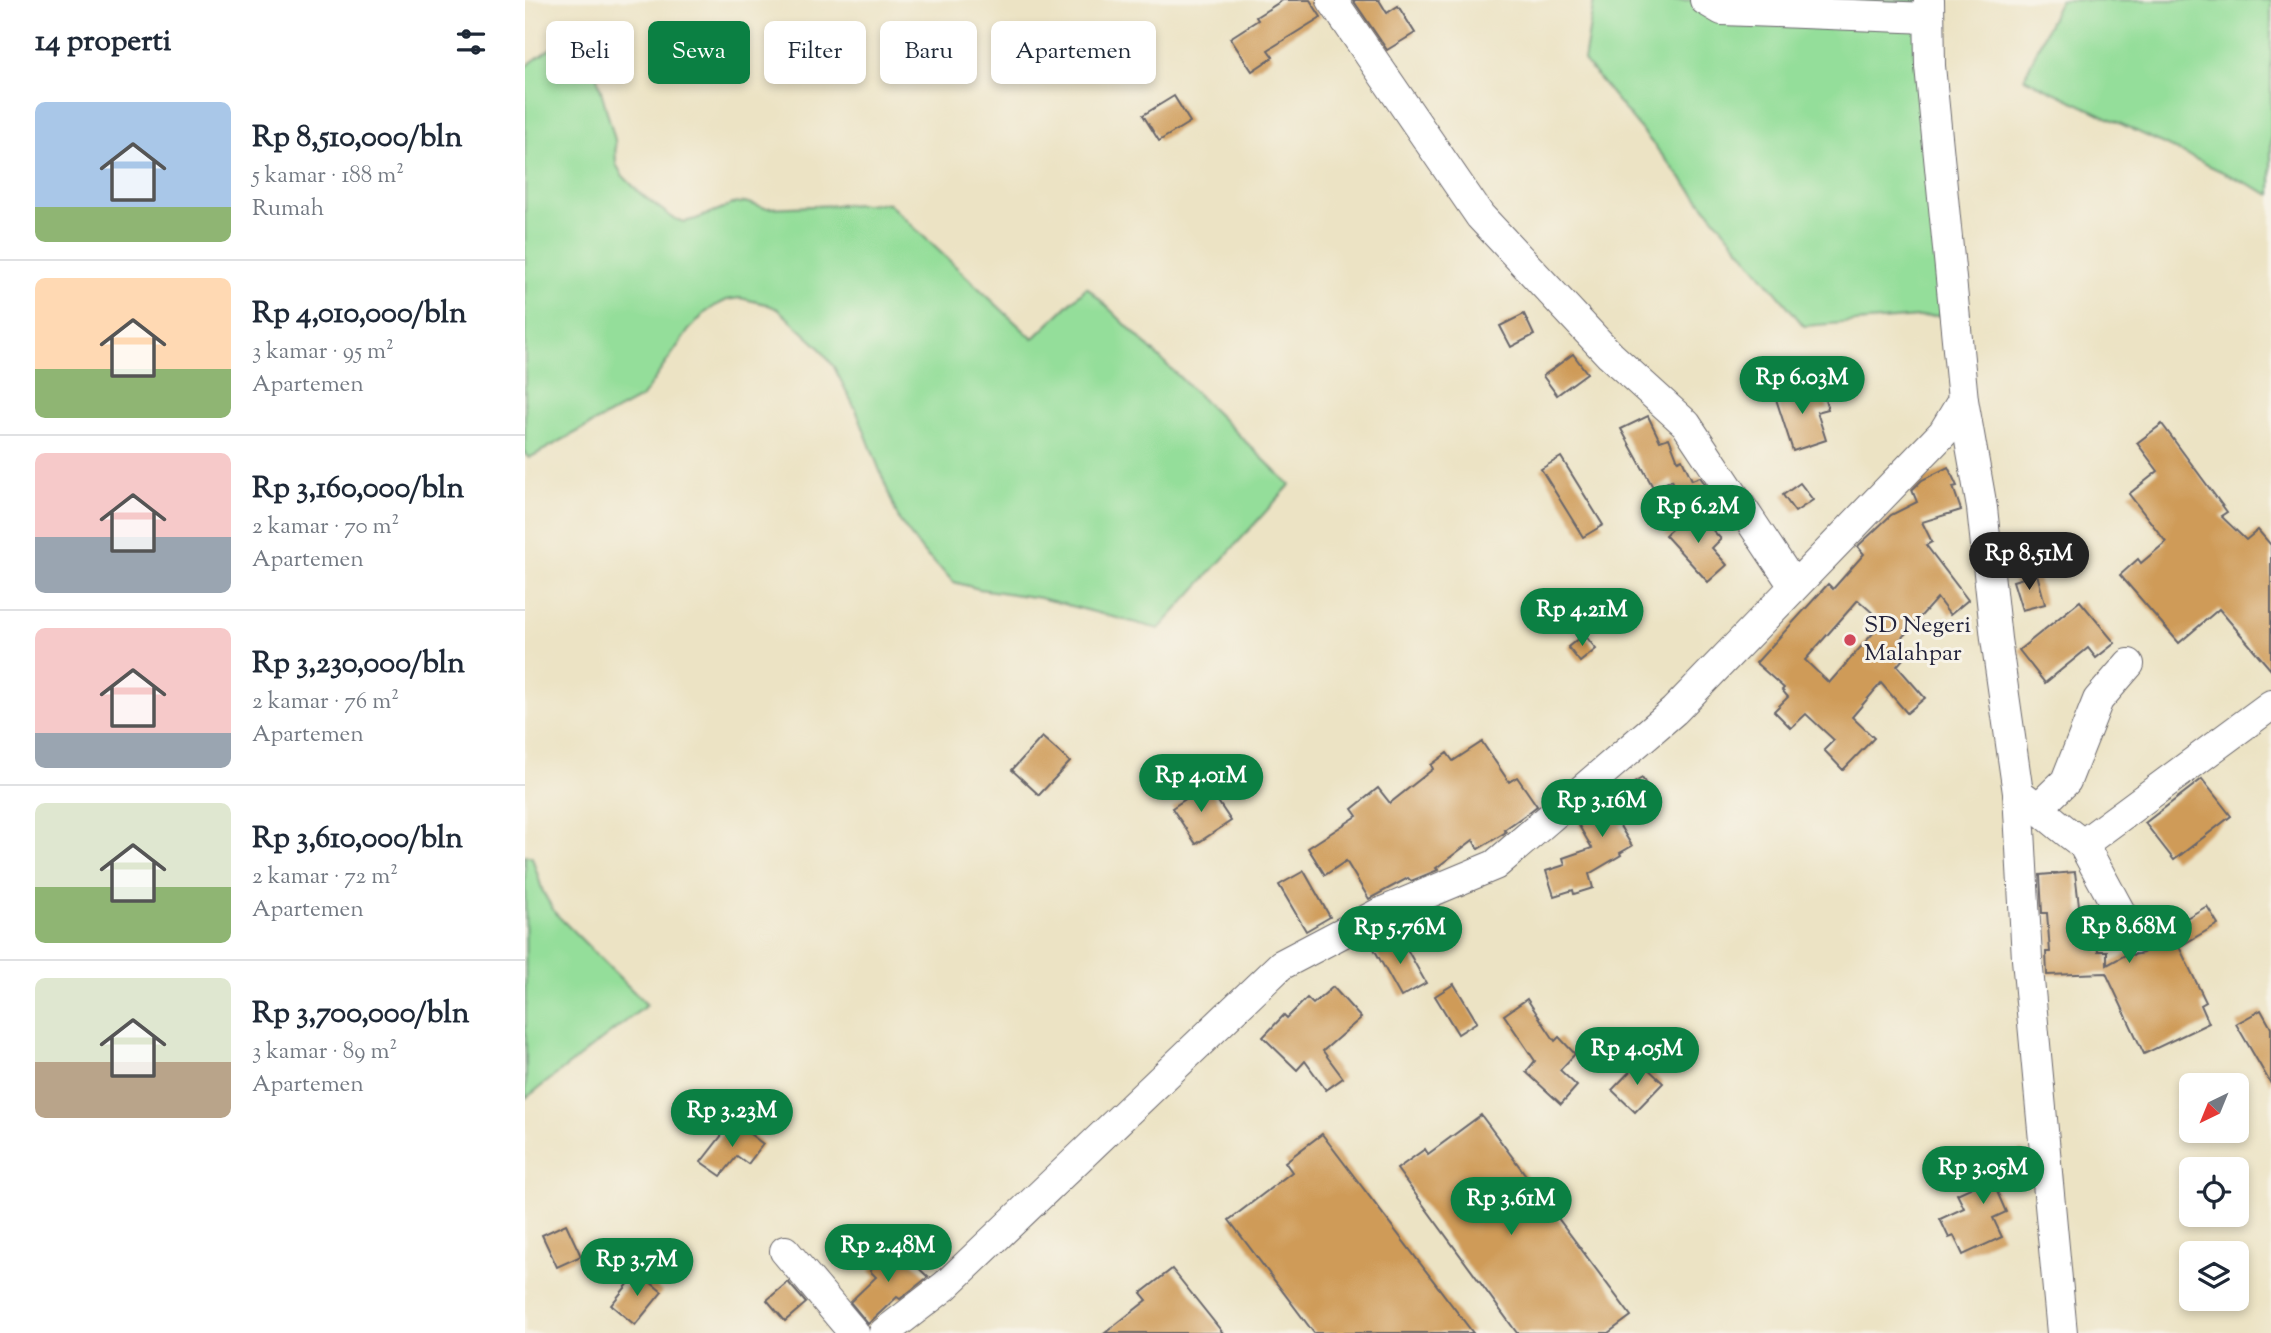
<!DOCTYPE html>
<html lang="id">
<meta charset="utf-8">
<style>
body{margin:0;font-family:"Sorts Mill Goudy",serif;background:#f6f6f7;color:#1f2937;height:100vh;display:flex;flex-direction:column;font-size:26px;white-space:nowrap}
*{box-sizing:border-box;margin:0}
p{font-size:23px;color:#747a83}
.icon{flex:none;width:38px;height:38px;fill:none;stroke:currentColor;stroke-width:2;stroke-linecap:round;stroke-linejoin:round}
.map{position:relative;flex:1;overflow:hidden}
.panel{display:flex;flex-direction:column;background:#fff;width:525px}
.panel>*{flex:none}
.hud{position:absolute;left:21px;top:21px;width:665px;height:63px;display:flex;gap:14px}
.needle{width:46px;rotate:223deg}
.tools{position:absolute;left:1654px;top:1073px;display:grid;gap:14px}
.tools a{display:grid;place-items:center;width:70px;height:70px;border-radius:10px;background:#fff;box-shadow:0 4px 10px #0003;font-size:35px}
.price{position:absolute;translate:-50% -60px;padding:0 16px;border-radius:24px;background:#0b8043;color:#fff;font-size:23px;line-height:46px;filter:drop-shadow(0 2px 4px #0008)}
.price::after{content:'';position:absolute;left:50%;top:42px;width:21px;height:16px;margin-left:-10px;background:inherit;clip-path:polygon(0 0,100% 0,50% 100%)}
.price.active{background:#222;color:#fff}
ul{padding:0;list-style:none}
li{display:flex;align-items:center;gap:21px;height:175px;padding:0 35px}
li+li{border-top:2px solid #e0e1e3}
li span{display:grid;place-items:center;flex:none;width:196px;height:140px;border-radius:10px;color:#555}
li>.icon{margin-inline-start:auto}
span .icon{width:84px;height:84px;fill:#fffc;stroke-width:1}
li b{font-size:30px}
h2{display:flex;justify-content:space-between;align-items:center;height:84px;padding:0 35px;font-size:30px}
.tag{padding:0 24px;border-radius:10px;background:#fff;box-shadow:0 4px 10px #0003;font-size:24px;line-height:63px}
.tag.active{background:#0b8043;color:#fff}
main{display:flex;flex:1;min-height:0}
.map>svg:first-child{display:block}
.green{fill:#94de9a;stroke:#5b806a;stroke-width:2}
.building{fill:#cf9b58;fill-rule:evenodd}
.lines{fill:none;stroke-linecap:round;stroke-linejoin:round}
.minor-casing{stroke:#69666b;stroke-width:32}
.minor{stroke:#fff;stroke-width:30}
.poi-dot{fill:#d1495b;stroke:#f7f3e8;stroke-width:2.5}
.labels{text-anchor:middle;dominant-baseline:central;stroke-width:6;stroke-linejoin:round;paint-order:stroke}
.poi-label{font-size:24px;fill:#22223b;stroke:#f7f3e8;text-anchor:start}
</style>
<main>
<section class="panel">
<h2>14 properti<svg class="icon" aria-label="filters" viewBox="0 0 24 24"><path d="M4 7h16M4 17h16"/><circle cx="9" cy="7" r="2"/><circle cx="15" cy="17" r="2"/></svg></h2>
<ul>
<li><span style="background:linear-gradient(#a9c7e8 75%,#8fb573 0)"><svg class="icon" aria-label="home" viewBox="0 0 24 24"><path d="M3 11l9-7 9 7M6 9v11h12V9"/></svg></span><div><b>Rp 8,510,000/bln</b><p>5 kamar · 188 m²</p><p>Rumah</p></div></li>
<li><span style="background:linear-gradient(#ffd9b3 65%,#8fb573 0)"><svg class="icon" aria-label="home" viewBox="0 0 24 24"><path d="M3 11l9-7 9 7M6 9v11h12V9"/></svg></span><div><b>Rp 4,010,000/bln</b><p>3 kamar · 95 m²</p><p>Apartemen</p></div></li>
<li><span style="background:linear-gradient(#f6c9c9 60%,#9aa5b1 0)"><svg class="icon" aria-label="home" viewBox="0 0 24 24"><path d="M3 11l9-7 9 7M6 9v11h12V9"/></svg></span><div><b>Rp 3,160,000/bln</b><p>2 kamar · 70 m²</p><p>Apartemen</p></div></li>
<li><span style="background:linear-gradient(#f6c9c9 75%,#9aa5b1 0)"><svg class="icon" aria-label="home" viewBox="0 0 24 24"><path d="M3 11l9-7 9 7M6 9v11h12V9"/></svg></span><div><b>Rp 3,230,000/bln</b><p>2 kamar · 76 m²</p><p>Apartemen</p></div></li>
<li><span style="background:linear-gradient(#dfe7d0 60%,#8fb573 0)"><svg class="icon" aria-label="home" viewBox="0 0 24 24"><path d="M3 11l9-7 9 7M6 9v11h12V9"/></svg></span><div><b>Rp 3,610,000/bln</b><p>2 kamar · 72 m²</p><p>Apartemen</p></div></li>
<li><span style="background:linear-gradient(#dfe7d0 60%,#b9a48a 0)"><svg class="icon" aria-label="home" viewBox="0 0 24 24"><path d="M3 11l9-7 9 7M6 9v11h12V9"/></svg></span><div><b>Rp 3,700,000/bln</b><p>3 kamar · 89 m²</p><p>Apartemen</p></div></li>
</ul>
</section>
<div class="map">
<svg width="1746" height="1333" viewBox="0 0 1746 1333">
<rect width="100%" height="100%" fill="#f7f3e8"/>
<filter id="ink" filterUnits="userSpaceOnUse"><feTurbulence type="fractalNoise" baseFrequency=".0143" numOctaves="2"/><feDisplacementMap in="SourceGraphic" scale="14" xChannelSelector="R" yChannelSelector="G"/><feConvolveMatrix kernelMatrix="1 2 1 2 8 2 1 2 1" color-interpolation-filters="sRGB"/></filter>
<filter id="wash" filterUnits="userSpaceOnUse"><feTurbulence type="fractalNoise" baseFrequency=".00686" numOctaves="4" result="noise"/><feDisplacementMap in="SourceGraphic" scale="28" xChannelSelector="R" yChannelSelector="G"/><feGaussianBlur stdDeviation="1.57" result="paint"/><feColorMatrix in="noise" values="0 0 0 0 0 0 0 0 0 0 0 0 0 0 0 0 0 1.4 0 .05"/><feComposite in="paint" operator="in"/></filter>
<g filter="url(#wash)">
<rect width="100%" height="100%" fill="#ece3c4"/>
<!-- green -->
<g class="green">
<path d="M1069 0H1402L1432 314 1279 326 1059 61Z"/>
<path d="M1535 0H1746V195L1499 78Z"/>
<path d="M41 37 66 62 71 73 90 140 91 164 97 175 116 194 148 218 159 222 171 219 208 204 220 202 240 208 363 203 508 339 562 287 765 485 634 629 515 598 454 589 429 582 399 553 374 520 332 412 309 367 292 345 253 309 241 304 215 298 202 300 190 306 180 313 164 330 117 397 4 458 0 454V67Z"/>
<path d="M0 855 7 857 18 892 30 913 122 1005 1 1098Z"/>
</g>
<g id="blocks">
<!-- building -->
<g class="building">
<path d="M758 0H785L796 17 743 50 748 57 727 71 705 38 733 20 731 17Z"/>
<path d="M828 0H854L862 13 873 6 890 33 862 50Z"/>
<path d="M649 96 665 122 634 141 618 115Z"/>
<path d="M999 314 1009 335 986 347 975 326Z"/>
<path d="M1048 354 1062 373 1032 395 1018 376Z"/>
<path d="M1283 385 1286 393 1297 390 1303 409 1292 412 1301 440 1268 451 1250 396Z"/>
<path d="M1123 416 1135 441 1144 438 1153 461 1157 459 1167 480 1175 477 1189 497 1159 510 1147 480 1129 489 1096 429Z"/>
<path d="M1637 424 1702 512 1696 516 1721 540 1733 530 1746 545V670L1694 609 1654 643 1595 575 1613 559 1616 563 1641 542 1604 494 1633 471 1612 443Z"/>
<path d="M1036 457 1078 525 1058 537 1016 469Z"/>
<path d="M1423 467 1432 486 1428 487 1436 510 1397 522 1407 542 1401 545 1443 600 1425 615 1412 598 1373 642 1384 652 1372 666 1400 698 1382 713 1356 683 1327 717 1349 738 1318 770 1299 750 1309 740 1281 714 1266 728 1249 711 1263 697 1257 690 1259 688 1231 663 1303 584 1308 589 1339 554 1333 547 1334 545 1366 515 1392 502 1387 490 1397 480ZM1333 600 1358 622 1304 683 1280 660Z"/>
<path d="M1275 483 1288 500 1270 512 1258 495Z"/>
<path d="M1168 509 1196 539 1187 548 1202 565 1183 582 1140 535Z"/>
<path d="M1512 574 1520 604 1497 610 1488 581Z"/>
<path d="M1555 601 1590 643 1571 658 1563 648 1520 683 1494 650Z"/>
<path d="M1059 634 1071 649 1055 662 1043 647Z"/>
<path d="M517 737 545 762 514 795 487 770Z"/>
<path d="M957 742 984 782 992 777 1012 806 1003 813 979 830 981 832 953 849 948 840 911 868 913 870 886 881 883 878 844 899 821 861 800 875 783 848 832 816 827 809 853 788 865 803 908 769 906 765 922 753 928 761Z"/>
<path d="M1117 778 1133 803 1095 826 1107 846 1095 853 1096 855 1064 874 1068 888 1049 894 1048 890 1029 896 1021 871 1040 865 1038 858 1067 848 1053 824 1075 810 1072 806Z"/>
<path d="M1677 779 1706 816 1649 860 1620 823Z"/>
<path d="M682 785 706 821 671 844 647 808Z"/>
<path d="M779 871 805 917 781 931 754 885Z"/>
<path d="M1550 872 1555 914 1569 913 1573 951H1582V965L1602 954 1609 955 1618 953 1623 948 1626 939 1682 906 1693 924 1654 947 1681 1002 1676 1005 1684 1023 1619 1054 1581 973 1522 975 1521 952H1525L1522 913H1517L1515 875Z"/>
<path d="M874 935 901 983 876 997 849 949Z"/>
<path d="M929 984 952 1022 933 1034 910 996Z"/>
<path d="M808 987 836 1018 798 1051 818 1078 801 1090 780 1061 772 1070 738 1037 759 1015 762 1018 782 998 788 1004Z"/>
<path d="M1002 999 1030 1041 1034 1037 1050 1054 1035 1070 1052 1086 1036 1104 1001 1072 1010 1061 979 1015Z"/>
<path d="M1736 1010 1746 1028V1084L1711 1024Z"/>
<path d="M1115 1061 1138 1083 1110 1112 1087 1090Z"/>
<path d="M956 1115 1106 1316 1083 1333H992L872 1169 900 1149 903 1154Z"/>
<path d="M208 1121 238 1144 223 1164 212 1156 196 1176 176 1162Z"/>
<path d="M797 1134 948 1333H789L704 1220 767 1172 760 1162Z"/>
<path d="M1497 1150 1504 1171 1470 1187 1481 1212 1468 1218 1477 1237 1438 1255 1429 1236 1424 1238 1415 1219 1439 1208 1432 1194 1463 1180 1458 1168Z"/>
<path d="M41 1224 56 1256 32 1267 17 1235Z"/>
<path d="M369 1245 403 1277 375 1299 372 1297 343 1324 325 1302 351 1277 345 1271Z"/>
<path d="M647 1269 698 1333H580L622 1300 616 1293Z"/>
<path d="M113 1272 137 1292 110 1325 86 1305Z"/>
<path d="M263 1282 281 1303 260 1321 242 1300Z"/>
</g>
</g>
</g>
<g filter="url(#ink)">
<use href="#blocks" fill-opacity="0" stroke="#69666b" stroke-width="2"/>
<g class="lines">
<defs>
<g id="minor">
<path d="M807 0 955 216 1085 355 1161 424 1269 586"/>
<path d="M1180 0 1197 10 1404 18"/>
<path d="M1404 0 1405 66 1438 400 1457 508 1471 639 1493 793 1502 959 1537 1333"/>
<path d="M1493 793C1516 809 1535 828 1558 844L1746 705"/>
<path d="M1514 807 1541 781 1573 700 1604 664"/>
<path d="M1558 844 1609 938"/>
<path d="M260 1251 329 1333"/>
<path d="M359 1333 420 1286 756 965 855 913 970 865 1149 711 1418 433 1438 400"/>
</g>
</defs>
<!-- minor casing -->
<use href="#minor" class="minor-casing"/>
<!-- minor -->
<use href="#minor" class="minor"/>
</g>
</g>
<!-- markers -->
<circle class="poi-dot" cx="1325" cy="640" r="7"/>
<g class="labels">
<!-- poi labels -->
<g class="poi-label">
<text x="1339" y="626">SD Negeri<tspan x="1339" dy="28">Malahpar</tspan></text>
</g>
</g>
</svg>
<div class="tools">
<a><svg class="needle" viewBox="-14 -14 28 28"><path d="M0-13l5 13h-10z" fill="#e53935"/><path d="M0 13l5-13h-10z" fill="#747a83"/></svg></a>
<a><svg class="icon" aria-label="locate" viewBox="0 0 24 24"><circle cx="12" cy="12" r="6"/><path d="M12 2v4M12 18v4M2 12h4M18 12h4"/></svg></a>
<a><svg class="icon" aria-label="layers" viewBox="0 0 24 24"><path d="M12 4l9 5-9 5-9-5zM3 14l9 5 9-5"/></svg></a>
</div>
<b class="price" style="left:1277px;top:416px">Rp 6.03M</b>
<b class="price" style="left:1173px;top:545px">Rp 6.2M</b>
<b class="price active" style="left:1504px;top:592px">Rp 8.51M</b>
<b class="price" style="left:1057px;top:648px">Rp 4.21M</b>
<b class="price" style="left:676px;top:814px">Rp 4.01M</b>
<b class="price" style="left:1077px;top:839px">Rp 3.16M</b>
<b class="price" style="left:1604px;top:965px">Rp 8.68M</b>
<b class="price" style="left:875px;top:966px">Rp 5.76M</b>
<b class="price" style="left:1112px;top:1087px">Rp 4.05M</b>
<b class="price" style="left:207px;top:1149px">Rp 3.23M</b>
<b class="price" style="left:1458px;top:1206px">Rp 3.05M</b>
<b class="price" style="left:986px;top:1237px">Rp 3.61M</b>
<b class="price" style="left:363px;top:1284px">Rp 2.48M</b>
<b class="price" style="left:112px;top:1298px">Rp 3.7M</b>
<div class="hud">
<a class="tag">Beli</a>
<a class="tag active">Sewa</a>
<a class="tag">Filter</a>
<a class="tag">Baru</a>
<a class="tag">Apartemen</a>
</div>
</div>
</main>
